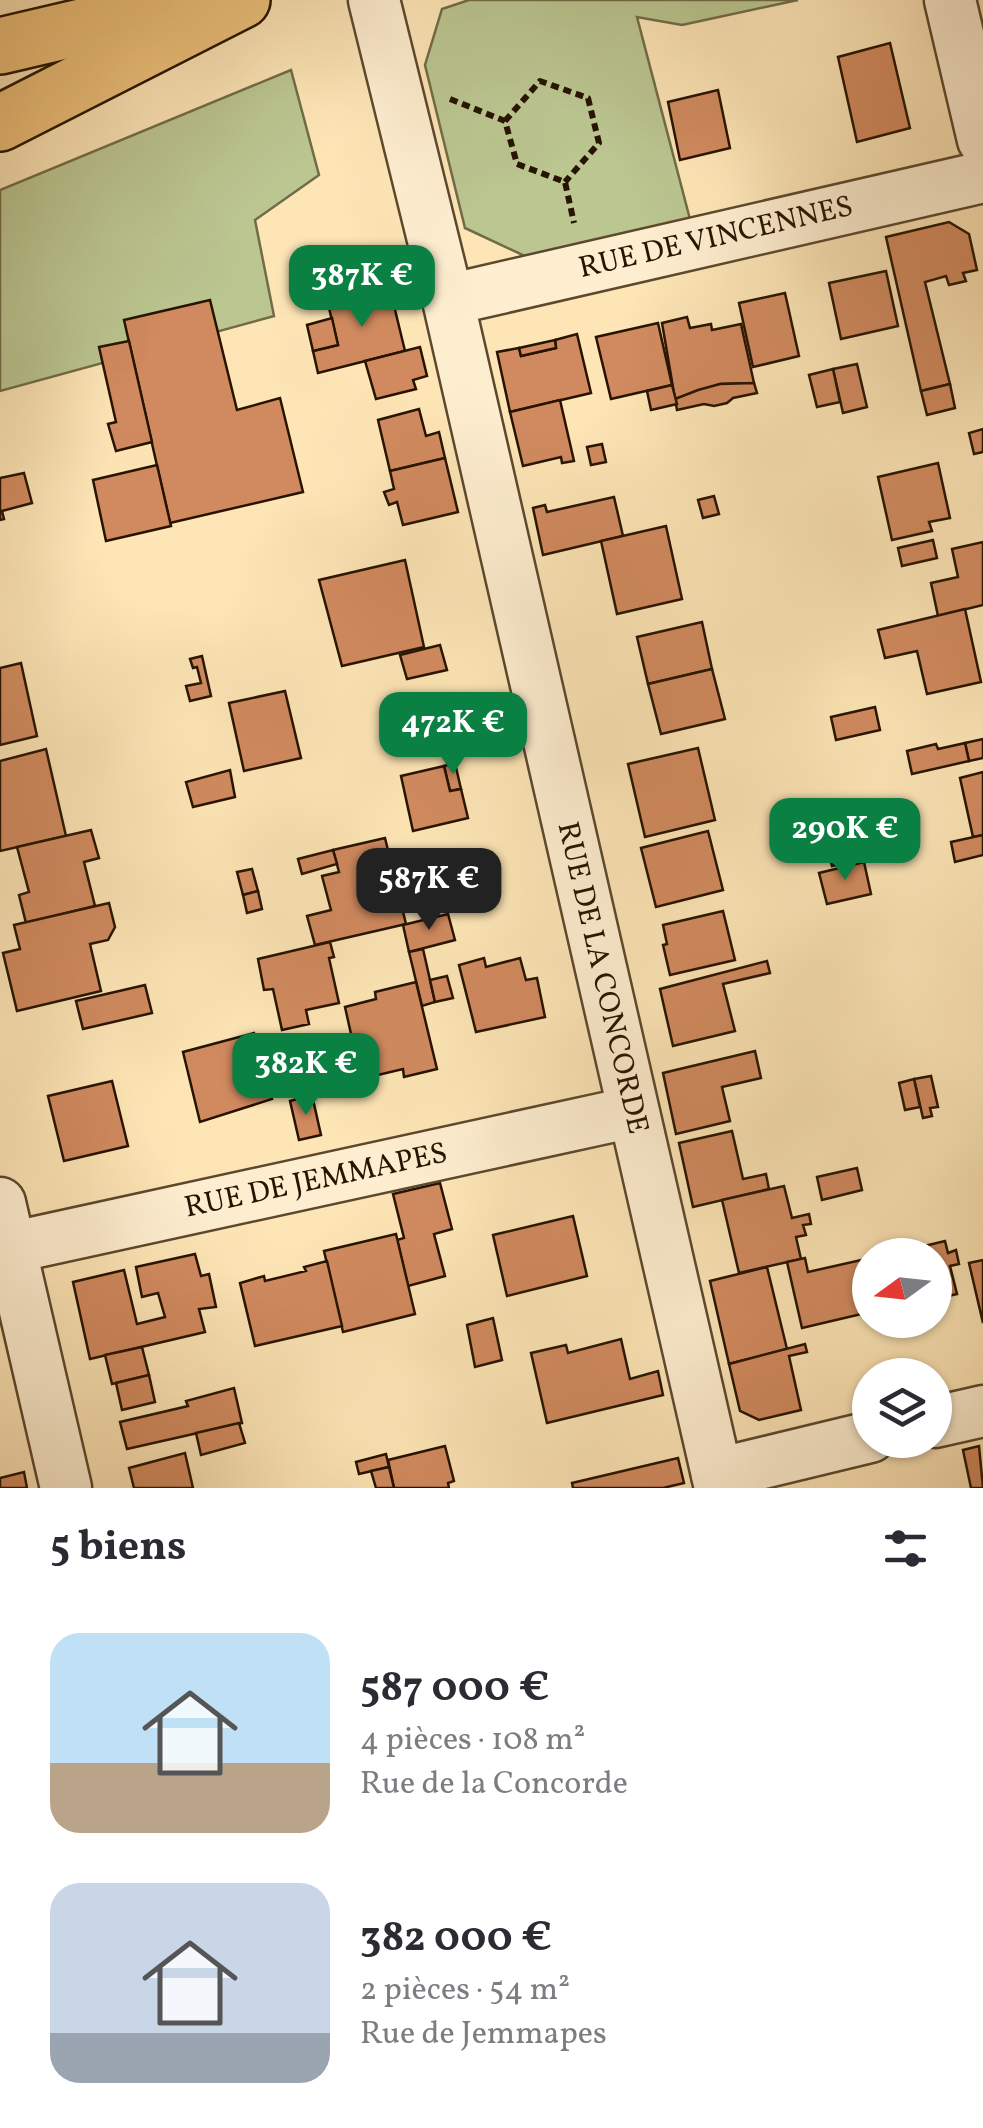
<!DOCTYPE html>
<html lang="fr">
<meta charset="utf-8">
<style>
body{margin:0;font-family:Vollkorn,serif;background:#f2f2f3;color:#2b2b33;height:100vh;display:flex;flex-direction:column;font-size:38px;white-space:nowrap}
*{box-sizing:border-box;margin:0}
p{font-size:32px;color:#7c7c81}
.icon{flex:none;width:55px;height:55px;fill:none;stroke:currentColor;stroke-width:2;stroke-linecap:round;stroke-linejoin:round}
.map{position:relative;height:1488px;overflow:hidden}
.side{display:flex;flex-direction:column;background:#fff;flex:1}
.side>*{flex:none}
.needle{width:65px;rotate:255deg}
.buttons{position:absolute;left:852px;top:1238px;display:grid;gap:20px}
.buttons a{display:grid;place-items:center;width:100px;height:100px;border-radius:50%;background:#fff;box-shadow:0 2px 8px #0004;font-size:50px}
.price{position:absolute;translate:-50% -85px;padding:0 22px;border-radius:20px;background:#0b8043;color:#fff;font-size:32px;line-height:65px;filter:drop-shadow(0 2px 5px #0008)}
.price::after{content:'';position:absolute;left:50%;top:60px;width:30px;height:22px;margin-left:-15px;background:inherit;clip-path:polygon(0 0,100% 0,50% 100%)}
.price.current{background:#222;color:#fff}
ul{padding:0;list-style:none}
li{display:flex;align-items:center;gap:30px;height:250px;padding:0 50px}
li span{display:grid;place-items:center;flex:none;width:280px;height:200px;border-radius:30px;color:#555}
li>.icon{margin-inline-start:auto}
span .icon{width:120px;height:120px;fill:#fffc;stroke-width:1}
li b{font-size:42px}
h2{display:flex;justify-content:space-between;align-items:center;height:120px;padding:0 50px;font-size:42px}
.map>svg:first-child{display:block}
.green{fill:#bbc691;stroke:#706c48;stroke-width:2.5}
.building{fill:#d18a5f;stroke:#261300;stroke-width:2.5}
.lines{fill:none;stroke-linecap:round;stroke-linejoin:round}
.minor-casing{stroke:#5c482e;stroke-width:55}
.motorway-casing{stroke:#261300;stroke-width:60}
.path{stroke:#261300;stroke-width:6;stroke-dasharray:8 5;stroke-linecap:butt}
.minor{stroke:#feeed0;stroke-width:50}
.motorway{stroke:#eec27b;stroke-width:55}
.labels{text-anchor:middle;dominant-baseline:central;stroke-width:9;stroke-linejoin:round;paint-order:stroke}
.street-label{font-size:30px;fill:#261300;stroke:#feeed0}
</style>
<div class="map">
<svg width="983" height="1488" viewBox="0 0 983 1488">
<rect width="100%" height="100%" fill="#fde5b6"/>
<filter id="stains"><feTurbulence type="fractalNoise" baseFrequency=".002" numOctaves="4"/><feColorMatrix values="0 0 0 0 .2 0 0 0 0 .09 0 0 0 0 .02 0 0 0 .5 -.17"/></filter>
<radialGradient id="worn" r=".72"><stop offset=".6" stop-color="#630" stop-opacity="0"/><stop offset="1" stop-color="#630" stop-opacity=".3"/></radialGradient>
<!-- green -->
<g class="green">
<path d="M469 0H798L682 25 637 17 691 223 527 257 465 228 425 65 442 9Z"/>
<path d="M291 70 319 175 255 220 274 316 0 391V190Z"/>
</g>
<!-- building -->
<g class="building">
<path d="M890 43 910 128 857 142 838 57Z"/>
<path d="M718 90 730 148 680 160 668 102Z"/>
<path d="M949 222 969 234 977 270 963 273 966 281 949 285 946 276 925 282 950 384 921 391 886 237Z"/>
<path d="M886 271 898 326 841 339 829 283Z"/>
<path d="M389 285 405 351 318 373 313 351 338 345 327 300Z"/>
<path d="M785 293 799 356 753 367 739 303Z"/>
<path d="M210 300 237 410 280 398 303 492 170 523 124 320Z"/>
<path d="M687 317 690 328 711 324 712 330 741 324 754 383 720 384 675 399 662 323Z"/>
<path d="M332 318 338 345 313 351 307 325Z"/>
<path d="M658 323 672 385 611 399 596 337Z"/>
<path d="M577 334 591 393 510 412 497 352 519 348 521 356 556 348 555 340Z"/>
<path d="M555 340 556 348 521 356 519 348Z"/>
<path d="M129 341 152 442 116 451 108 424 116 422 99 347Z"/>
<path d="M420 347 427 376 413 380 416 389 376 399 365 361Z"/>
<path d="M857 364 867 407 843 413 833 369Z"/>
<path d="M833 369 840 402 817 407 809 375Z"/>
<path d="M754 383 757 393 733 398 727 403 714 406 704 404 677 410 675 399 698 390 720 384Z"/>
<path d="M950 384 955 408 927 415 921 391Z"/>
<path d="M672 385 677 404 651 410 647 391Z"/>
<path d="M560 400 574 461 562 463 561 457 523 466 510 412Z"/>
<path d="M419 409 426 436 439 432 445 458 390 471 378 420Z"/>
<path d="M983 429V452L974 454 969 433Z"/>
<path d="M602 444 606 462 591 465 587 447Z"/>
<path d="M445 458 458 512 403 525 397 502 389 505 384 492 394 489 390 471Z"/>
<path d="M938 463 950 518 929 522 932 531 892 540 878 477Z"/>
<path d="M157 465 171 526 106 541 93 480Z"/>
<path d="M24 473 32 503 2 511 4 519 0 520V478Z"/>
<path d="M714 496 719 514 703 518 698 500Z"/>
<path d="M614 497 623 536 543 555 533 508 545 505 547 512Z"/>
<path d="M666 526 682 599 617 614 601 541Z"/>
<path d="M933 540 937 558 902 566 898 548Z"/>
<path d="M983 542V605L938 616 931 583 958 577 952 549Z"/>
<path d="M405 560 424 647 342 666 319 580Z"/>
<path d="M965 609 981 682 927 694 917 651 885 658 878 630Z"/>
<path d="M702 622 712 669 648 684 637 637Z"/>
<path d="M440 645 447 670 407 679 400 655Z"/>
<path d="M202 656 211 696 190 701 186 686 201 683 197 667 193 668 190 659Z"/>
<path d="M21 663 37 736 0 745V668Z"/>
<path d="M712 669 725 719 661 734 648 684Z"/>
<path d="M285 691 301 758 244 771 229 703Z"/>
<path d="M875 707 880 730 836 740 831 717Z"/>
<path d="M983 739V758L969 761 965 743Z"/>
<path d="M965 743 969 761 912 774 907 751 936 744 938 749Z"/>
<path d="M698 748 715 820 645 837 628 764Z"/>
<path d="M46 749 66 836 0 851V761Z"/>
<path d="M455 763 461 789 450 791 444 766Z"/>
<path d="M444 766 450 791 461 789 468 818 413 831 401 776Z"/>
<path d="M230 770 235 797 193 807 186 782Z"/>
<path d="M983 772V835L973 837 960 778Z"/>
<path d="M91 830 99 858 84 862 95 906 26 923 19 895 29 892 17 847Z"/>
<path d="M708 831 723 890 656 907 641 848Z"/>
<path d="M983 835V855L955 862 951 842Z"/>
<path d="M385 838 406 924 315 945 307 916 331 910 322 876 339 872 333 850Z"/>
<path d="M851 849 854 861 832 866 829 853Z"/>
<path d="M333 850 337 864 302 874 298 859Z"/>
<path d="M864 862 871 894 827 904 819 873Z"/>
<path d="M252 869 258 891 243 895 237 872Z"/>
<path d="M258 891 262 909 247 913 243 895Z"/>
<path d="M109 903 115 927 108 940 90 944 101 991 17 1011 3 953 20 949 14 925Z"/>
<path d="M723 911 735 960 670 975 663 945 667 944 663 925Z"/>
<path d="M448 914 455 940 409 952 403 925Z"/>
<path d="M330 942 334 957 329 958 339 1003 306 1010 309 1024 282 1030 273 989 264 990 258 959Z"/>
<path d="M423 949 435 1002 422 1006 409 952Z"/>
<path d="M484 958 486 967 520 958 526 980 537 978 545 1017 476 1032 459 965Z"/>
<path d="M767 961 770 973 723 984 735 1031 673 1046 660 989Z"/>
<path d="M447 976 453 998 435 1002 430 980Z"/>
<path d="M416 982 437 1069 404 1077 403 1069 361 1079 345 1007 376 999 375 992Z"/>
<path d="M145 985 152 1013 83 1029 76 1001Z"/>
<path d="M254 1033 272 1099 200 1122 183 1052Z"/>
<path d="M755 1051 761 1078 722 1087 730 1121 676 1134 663 1073Z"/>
<path d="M931 1076 938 1107 930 1108 932 1116 923 1118 914 1079Z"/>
<path d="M914 1079 920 1107 905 1110 899 1083Z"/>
<path d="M112 1081 128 1146 64 1161 48 1096Z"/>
<path d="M312 1095 321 1135 299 1140 290 1101Z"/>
<path d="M732 1131 743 1179 766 1174 769 1189 693 1207 679 1143Z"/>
<path d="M857 1168 862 1190 822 1200 817 1177Z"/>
<path d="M440 1183 452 1229 434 1234 445 1276 408 1286 397 1240 404 1238 393 1194Z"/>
<path d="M784 1186 792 1218 809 1214 811 1224 803 1225 806 1235 796 1237 801 1259 739 1273 722 1200Z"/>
<path d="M573 1216 587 1276 507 1296 493 1235Z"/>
<path d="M396 1234 415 1314 343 1332 324 1251Z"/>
<path d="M945 1241 948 1253 956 1250 959 1264 950 1266 957 1294 935 1299V1255L891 1254Z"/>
<path d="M195 1254 201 1276 209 1274 216 1307 199 1309 205 1332 90 1359 73 1282 124 1270 137 1324 165 1317 158 1293 142 1297 136 1267Z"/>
<path d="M805 1258 808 1272 870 1258V1312L802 1328 787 1262Z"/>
<path d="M983 1260V1323L969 1263Z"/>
<path d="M327 1261 342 1326 255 1346 240 1283 264 1276 265 1281 306 1271 304 1267Z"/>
<path d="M767 1267 787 1349 729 1364 710 1281Z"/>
<path d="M493 1318 502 1360 475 1367 467 1325Z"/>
<path d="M621 1339 630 1379 658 1371 663 1395 547 1423 531 1353 566 1345 568 1353Z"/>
<path d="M805 1344 807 1352 789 1356 801 1410 759 1420 740 1411 729 1364Z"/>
<path d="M142 1347 149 1375 112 1384 105 1355Z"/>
<path d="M149 1375 155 1402 122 1410 116 1383Z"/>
<path d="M234 1388 242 1423 127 1449 120 1422 188 1406 186 1401Z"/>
<path d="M239 1423 245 1443 201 1455 196 1433Z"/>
<path d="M445 1446 454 1481 448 1483 449 1488H394L388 1460Z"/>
<path d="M979 1446 983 1488H971L963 1450Z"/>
<path d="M185 1453 193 1488H134L129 1468Z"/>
<path d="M386 1454 389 1467 359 1474 356 1462Z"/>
<path d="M678 1458 684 1483 663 1488H573L572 1483Z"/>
<path d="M389 1467 394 1488H376L371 1471Z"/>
<path d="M24 1472 27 1488H0V1478Z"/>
</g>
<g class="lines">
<defs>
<g id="minor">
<path d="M374 0 448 300 720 1488"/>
<path d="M950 0 983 140"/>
<path d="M448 300 983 177"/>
<path d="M0 1203 66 1488"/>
<path d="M0 1250 633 1112"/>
<path d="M935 1422 983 1411"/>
<path d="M717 1474 870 1437"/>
</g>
<g id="motorway">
<path d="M0 46 197 0"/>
<path d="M0 123 242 0"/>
</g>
</defs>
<!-- minor casing -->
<use href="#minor" class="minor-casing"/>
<!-- motorway casing -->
<use href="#motorway" class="motorway-casing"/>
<!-- path -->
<g class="path">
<path d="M450 99 505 121 517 164 565 182 574 223"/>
<path d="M505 121 540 81 588 98 599 143 565 182"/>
</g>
<!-- minor -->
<use href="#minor" class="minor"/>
<!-- motorway -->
<use href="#motorway" class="motorway"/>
</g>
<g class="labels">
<!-- street labels -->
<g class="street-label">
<text transform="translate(716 238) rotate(-13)">RUE DE VINCENNES</text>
<text transform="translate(602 978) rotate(77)">RUE DE LA CONCORDE</text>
<text transform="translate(316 1181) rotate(-12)">RUE DE JEMMAPES</text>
</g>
</g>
<rect width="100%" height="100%" filter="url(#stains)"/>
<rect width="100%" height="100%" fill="url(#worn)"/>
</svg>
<div class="buttons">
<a><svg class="needle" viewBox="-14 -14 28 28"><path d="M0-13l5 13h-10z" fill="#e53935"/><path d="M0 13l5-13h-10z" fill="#7c7c81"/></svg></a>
<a><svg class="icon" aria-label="layers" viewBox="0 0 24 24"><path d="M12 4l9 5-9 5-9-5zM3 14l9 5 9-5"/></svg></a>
</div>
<b class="price" style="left:362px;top:330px">387K €</b>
<b class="price" style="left:453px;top:777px">472K €</b>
<b class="price" style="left:845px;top:883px">290K €</b>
<b class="price current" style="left:429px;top:933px">587K €</b>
<b class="price" style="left:306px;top:1118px">382K €</b>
</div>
<section class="side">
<h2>5 biens<svg class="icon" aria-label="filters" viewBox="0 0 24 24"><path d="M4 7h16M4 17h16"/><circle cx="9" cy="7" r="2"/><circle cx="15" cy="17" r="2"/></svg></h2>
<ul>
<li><span style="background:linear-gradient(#bfe0f5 65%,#b9a48a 0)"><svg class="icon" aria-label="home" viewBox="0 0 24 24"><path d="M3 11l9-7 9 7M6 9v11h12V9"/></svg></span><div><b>587 000 €</b><p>4 pièces · 108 m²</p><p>Rue de la Concorde</p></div></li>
<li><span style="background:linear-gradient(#c9d6e8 75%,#9aa5b1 0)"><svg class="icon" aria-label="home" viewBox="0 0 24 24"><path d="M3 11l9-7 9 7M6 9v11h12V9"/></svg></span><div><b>382 000 €</b><p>2 pièces · 54 m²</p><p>Rue de Jemmapes</p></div></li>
</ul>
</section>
